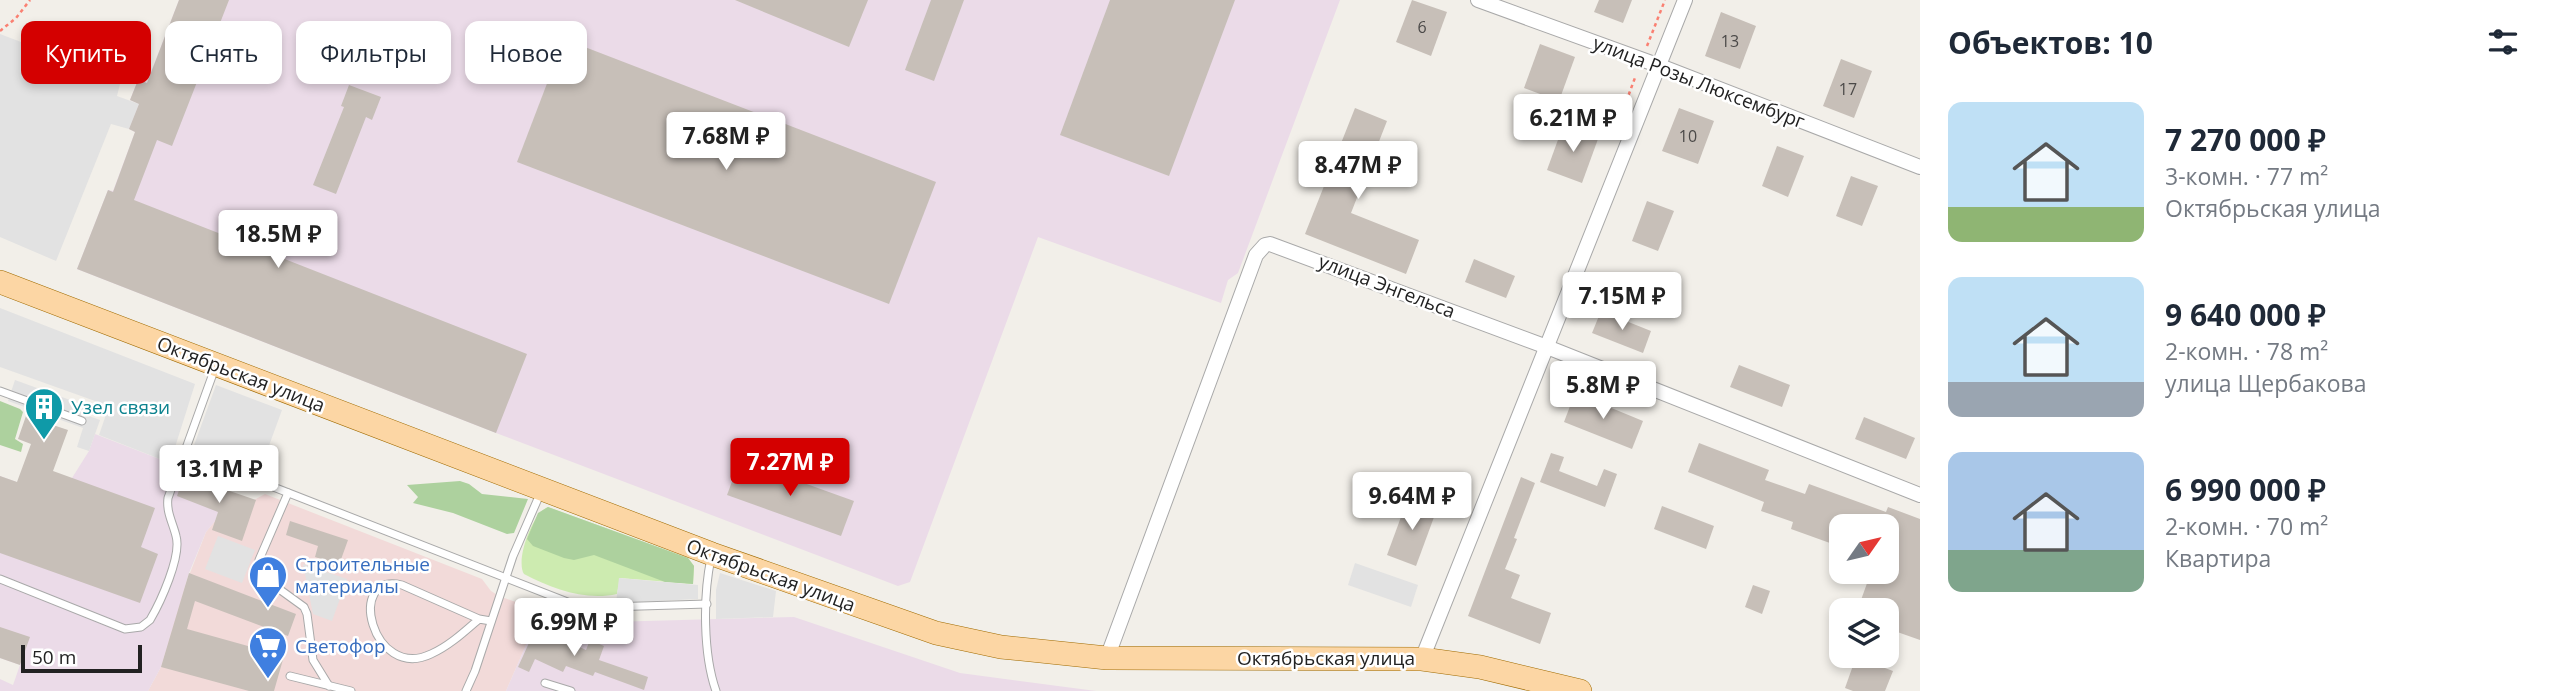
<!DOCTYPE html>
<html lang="ru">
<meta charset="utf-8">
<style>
body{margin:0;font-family:"Open Sans",sans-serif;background:#f2f2f3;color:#1f2937;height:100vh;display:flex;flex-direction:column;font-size:26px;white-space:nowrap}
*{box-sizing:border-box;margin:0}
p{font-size:23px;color:#747a83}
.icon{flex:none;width:38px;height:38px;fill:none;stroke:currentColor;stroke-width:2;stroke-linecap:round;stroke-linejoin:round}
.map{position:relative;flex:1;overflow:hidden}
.side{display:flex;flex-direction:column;background:#fff;width:630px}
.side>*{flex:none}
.top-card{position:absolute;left:21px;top:21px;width:665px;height:63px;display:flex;gap:14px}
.needle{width:46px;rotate:56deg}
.buttons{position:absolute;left:1829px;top:514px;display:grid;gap:14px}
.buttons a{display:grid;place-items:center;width:70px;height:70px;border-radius:14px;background:#fff;box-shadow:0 4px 10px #0003;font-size:35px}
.scale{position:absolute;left:21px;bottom:18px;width:121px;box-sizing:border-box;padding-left:7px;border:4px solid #222;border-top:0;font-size:19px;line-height:24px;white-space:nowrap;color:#222;-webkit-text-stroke:5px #fff;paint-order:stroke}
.price{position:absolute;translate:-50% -60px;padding:0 16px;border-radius:7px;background:#fff;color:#222;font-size:23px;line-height:46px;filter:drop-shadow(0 2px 4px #0008)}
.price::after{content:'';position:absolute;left:50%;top:42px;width:21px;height:16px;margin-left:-10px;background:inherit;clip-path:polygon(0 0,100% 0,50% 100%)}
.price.selected{background:#d40000;color:#fff}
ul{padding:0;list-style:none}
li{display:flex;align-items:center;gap:21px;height:175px;padding:0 28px}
li span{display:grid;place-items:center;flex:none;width:196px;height:140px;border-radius:14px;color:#555}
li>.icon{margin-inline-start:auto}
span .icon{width:84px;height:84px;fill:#fffc;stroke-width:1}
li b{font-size:30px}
h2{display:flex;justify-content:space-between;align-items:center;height:84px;padding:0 28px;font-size:30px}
.chip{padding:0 24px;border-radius:14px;background:#fff;box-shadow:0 4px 10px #0003;font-size:24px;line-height:63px}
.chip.selected{background:#d40000;color:#fff}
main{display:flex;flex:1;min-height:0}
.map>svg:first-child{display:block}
.commercial{fill:#f2dad9}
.industrial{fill:#ebdbe8}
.grass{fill:#cdebb0}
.forest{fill:#add19e}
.parking{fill:#e2e2e2}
.building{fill:#c7bfb8}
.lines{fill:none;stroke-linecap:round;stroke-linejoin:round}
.service-casing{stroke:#a9a9a9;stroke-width:9}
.minor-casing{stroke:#a9a9a9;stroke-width:16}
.primary-casing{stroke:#a06b00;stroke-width:24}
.path{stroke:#fa8072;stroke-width:2.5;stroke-dasharray:3.5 3.5;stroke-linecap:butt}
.service{stroke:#fff;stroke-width:7}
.minor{stroke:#fff;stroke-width:14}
.primary{stroke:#fcd6a4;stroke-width:23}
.labels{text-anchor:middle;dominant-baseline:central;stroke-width:5;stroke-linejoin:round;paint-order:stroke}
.number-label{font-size:16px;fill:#4b4948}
.street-label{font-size:19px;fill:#222;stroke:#fff}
.culture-label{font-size:19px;fill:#0d838f;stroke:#fff;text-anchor:start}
.shop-label{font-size:19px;fill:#366cbe;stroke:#fff;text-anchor:start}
</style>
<main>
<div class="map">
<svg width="1920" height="691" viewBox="0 0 1920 691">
<rect width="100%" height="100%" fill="#f2efe9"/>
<!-- commercial -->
<path class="commercial" d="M265 494 482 579 491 591 499 596 530 607 536 619 535 624 506 691H148L161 667 181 596 206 532 215 521Z"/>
<!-- industrial -->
<g class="industrial">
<path d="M179 0H1340L1238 273 1228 280 1221 303 1038 237 910 582 898 586 496 433 77 269 108 190 113 191 135 132 129 129 139 104 130 100 138 80 147 82Z"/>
<path d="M95 434 206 477 205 481 226 490 215 521 206 532 189 573 161 667 148 691H0V679L13 685 20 665 0 658V476L64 499 72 478 89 451Z"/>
<path d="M794 617 960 673 1096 691H506L535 624Z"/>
</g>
<!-- grass -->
<path class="grass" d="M548 507 688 558 694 566 693 584 620 578 617 594C585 601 553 589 524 574 515 560 533 512 548 507Z"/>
<!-- forest -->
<g class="forest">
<path d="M0 401 20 409 23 412 15 439 23 444 21 452 0 445Z"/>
<path d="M460 481 469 484 482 494 528 499 514 533 507 534 453 513 413 503 418 497 407 485Z"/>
<path d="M548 507 688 558 694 566 693 584 665 582 594 555 574 560 564 558 533 546 527 539 538 513Z"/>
</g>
<!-- parking -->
<g class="parking">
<path d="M0 34 121 80 117 96 139 104 129 129 111 124 56 261 0 237Z"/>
<path d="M0 308 195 384 170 463 99 435 109 406 0 367Z"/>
<path d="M15 380 92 408 89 416 100 420 89 451 77 447 83 428 8 401Z"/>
<path d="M216 385 282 410 259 473 193 448Z"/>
<path d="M218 536 255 550 242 583 205 569Z"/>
<path d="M1355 563 1418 585 1411 607 1348 585Z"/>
<path d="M303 564 347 579 332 621 313 614Z"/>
<path d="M720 573 776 591 773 617 716 619V590Z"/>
<path d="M619 578 698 585V599L616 603Z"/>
</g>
<!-- building -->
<g class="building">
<path d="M179 0H229L172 146 157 140 134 200 527 354 496 433 77 269 108 190 113 192 135 132 129 129 139 104 130 100 138 80 147 83Z"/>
<path d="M735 0H868L849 47Z"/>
<path d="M931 0H964L934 81 905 70Z"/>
<path d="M1110 0H1235L1169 176 1060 135Z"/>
<path d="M1412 0 1447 12 1431 56 1396 42Z"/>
<path d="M1599 0H1632L1623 23 1594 12Z"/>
<path d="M1721 12 1756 26 1740 69 1705 56Z"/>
<path d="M564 39 936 182 889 304 517 162Z"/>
<path d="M1540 44 1575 57 1559 101 1524 88Z"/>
<path d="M1841 59 1872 71 1854 118 1823 106Z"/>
<path d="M349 85 381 97 372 120 366 117 336 194 313 185 344 107 341 106Z"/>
<path d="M1355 108 1387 121 1351 213 1419 240 1406 274 1305 234Z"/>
<path d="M1679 108 1714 121 1698 164 1662 151Z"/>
<path d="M1563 126 1598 139 1582 183 1547 170Z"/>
<path d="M1777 146 1804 156 1788 197 1762 186Z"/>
<path d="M1851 176 1878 186 1862 226 1836 216Z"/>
<path d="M1647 201 1674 211 1658 251 1632 241Z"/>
<path d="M1474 259 1515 276 1506 298 1465 282Z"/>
<path d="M1601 311 1651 331 1643 353 1592 333Z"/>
<path d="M1739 365 1790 385 1782 407 1730 387Z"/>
<path d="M1575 393 1643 421 1632 449 1564 422Z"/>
<path d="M26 416 68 430 53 471 155 508 141 547 158 554 140 603 0 553V476L17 482 31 444 18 439Z"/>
<path d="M1864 417 1915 438 1906 459 1855 439Z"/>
<path d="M1699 443 1769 470 1765 480 1805 494 1809 484 1886 512 1888 507 1920 519V640L1886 628V611H1857L1870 575 1879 578 1881 572H1886V527H1841V547L1791 529 1793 522 1761 511 1764 502 1688 472Z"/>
<path d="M1551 453 1564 457 1559 471 1597 486 1604 469 1617 474 1605 507 1540 482Z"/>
<path d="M740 460 854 501 841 536 727 495Z"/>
<path d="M186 470 206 477 204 481 218 487 256 500 242 541 212 530 218 512 177 496Z"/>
<path d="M1521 477 1535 483 1514 538 1517 539 1505 569 1520 575 1511 598 1551 613 1540 644 1468 616Z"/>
<path d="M1408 498 1437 509 1416 566 1387 555Z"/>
<path d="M1662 506 1714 526 1706 549 1654 529Z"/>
<path d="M290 521 348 540 339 565 315 557 318 546 286 535Z"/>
<path d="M189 573 296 614 288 636 195 601 187 629 284 656 274 691H249L161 667Z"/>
<path d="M1753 585 1770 591 1762 614 1745 607Z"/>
<path d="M538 623 549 628 547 632 586 650 590 640 604 646 599 660 648 677 644 690 595 672 593 676 566 666 563 672 535 659 529 672 518 667Z"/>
<path d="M0 627 30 637 20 665 0 658Z"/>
<path d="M1856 657 1893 671 1885 691H1853L1845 688Z"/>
</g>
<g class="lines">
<defs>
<g id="service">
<path d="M0 391 82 421"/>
<path d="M184 452 570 603 608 607 707 604"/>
<path d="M288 493 259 560V571L268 581 304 607 307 614 313 660 329 686"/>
<path d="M711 558C703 596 703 654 716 691"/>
<path d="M0 579 125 629 141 627 150 620C160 603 182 556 176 536 173 523 166 512 168 498L215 368"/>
<path d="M479 619C464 632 449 646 431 654 372 682 345 571 402 585L479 619 491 621"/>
<path d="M290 676 351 691"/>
<path d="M545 683 571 691"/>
<path d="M466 691 475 671 513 556 540 494"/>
</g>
<g id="minor">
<path d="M1478 0 1660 66 1920 167"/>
<path d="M1107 658 1256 255 1265 245 1270 244 1547 347 1920 495"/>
<path d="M1422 659 1685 0"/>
</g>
<path id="primary" d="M0 282 712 554 936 633 1001 647 1107 658 1422 659 1480 667 1580 691"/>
</defs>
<!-- service casing -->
<use href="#service" class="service-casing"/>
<!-- minor casing -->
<use href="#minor" class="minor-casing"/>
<!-- primary casing -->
<use href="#primary" class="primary-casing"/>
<!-- path -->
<g class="path">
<path d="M0 31 16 18 30 0"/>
<path d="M1647 46 1665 0"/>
<path d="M1619 121 1636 75"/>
</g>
<!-- service -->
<use href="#service" class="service"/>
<!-- minor -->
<use href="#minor" class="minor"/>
<!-- primary -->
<use href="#primary" class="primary"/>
</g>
<!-- icons -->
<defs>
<symbol id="building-pin" viewBox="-11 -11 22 30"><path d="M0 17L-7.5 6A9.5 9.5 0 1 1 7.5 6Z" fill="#0f9aa8" stroke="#fff"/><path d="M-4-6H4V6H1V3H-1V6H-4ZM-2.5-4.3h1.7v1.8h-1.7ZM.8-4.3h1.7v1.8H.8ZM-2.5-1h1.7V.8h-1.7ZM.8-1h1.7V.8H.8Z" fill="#fff"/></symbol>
<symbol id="shop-pin" viewBox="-11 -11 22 30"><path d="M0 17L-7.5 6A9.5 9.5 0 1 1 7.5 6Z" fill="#3f7fe0" stroke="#fff"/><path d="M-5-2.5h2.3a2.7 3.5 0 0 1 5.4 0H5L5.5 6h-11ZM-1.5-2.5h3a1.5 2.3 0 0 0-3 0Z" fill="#fff"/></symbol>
<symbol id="supermarket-pin" viewBox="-11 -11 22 30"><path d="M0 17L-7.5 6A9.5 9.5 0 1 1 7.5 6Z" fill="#3f7fe0" stroke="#fff"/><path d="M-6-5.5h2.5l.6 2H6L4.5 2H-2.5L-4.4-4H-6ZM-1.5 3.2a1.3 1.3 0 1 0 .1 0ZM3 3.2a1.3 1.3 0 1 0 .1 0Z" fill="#fff"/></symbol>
</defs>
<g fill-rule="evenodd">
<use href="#building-pin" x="22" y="385" width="44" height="60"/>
<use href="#shop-pin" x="246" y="553" width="44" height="60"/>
<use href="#supermarket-pin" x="246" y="624" width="44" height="60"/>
</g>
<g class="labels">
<!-- number labels -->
<g class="number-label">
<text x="1422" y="27">6</text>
<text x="1730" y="41">13</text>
<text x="1848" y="89">17</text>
<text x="1688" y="136">10</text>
</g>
<!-- street labels -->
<g class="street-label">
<text transform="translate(1699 82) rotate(21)">улица Розы Люксембург</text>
<text transform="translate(1387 286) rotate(21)">улица Энгельса</text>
<text transform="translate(241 374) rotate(21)">Октябрьская улица</text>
<text transform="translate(771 575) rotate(20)">Октябрьская улица</text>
<text x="1326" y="658">Октябрьская улица</text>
</g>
<!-- culture labels -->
<g class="culture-label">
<text x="71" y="407">Узел связи</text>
</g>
<!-- shop labels -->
<g class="shop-label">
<text x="295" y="564">Строительные<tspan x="295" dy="22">материалы</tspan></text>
<text x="295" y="646">Светофор</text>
</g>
</g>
</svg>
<div class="buttons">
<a><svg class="needle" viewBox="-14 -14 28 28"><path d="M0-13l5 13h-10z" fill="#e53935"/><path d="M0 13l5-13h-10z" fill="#747a83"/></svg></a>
<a><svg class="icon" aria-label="layers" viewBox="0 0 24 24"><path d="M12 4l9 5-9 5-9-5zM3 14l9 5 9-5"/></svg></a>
</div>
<div class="scale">50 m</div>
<b class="price" style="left:1573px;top:154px">6.21M ₽</b>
<b class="price" style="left:726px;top:172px">7.68M ₽</b>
<b class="price" style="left:1358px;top:201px">8.47M ₽</b>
<b class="price" style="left:278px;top:270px">18.5M ₽</b>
<b class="price" style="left:1622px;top:332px">7.15M ₽</b>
<b class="price" style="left:1603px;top:421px">5.8M ₽</b>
<b class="price selected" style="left:790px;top:498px">7.27M ₽</b>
<b class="price" style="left:219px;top:505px">13.1M ₽</b>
<b class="price" style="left:1412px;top:532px">9.64M ₽</b>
<b class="price" style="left:574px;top:658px">6.99M ₽</b>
<div class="top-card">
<a class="chip selected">Купить</a>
<a class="chip">Снять</a>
<a class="chip">Фильтры</a>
<a class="chip">Новое</a>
</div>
</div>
<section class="side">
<h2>Объектов: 10<svg class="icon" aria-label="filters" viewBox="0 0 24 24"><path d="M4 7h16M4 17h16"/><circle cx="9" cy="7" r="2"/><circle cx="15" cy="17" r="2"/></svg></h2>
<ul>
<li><span style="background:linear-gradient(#bfe0f5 75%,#8fb573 0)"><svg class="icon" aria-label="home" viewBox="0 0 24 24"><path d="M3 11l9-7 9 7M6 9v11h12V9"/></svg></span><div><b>7 270 000 ₽</b><p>3-комн. · 77 m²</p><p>Октябрьская улица</p></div></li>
<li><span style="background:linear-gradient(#bfe0f5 75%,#9aa5b1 0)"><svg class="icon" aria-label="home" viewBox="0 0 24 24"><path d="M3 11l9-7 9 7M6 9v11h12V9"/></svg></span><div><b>9 640 000 ₽</b><p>2-комн. · 78 m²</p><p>улица Щербакова</p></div></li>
<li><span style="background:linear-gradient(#a9c7e8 70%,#7fa58c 0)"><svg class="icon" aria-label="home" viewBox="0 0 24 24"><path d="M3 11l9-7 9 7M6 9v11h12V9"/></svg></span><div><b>6 990 000 ₽</b><p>2-комн. · 70 m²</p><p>Квартира</p></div></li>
</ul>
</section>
</main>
